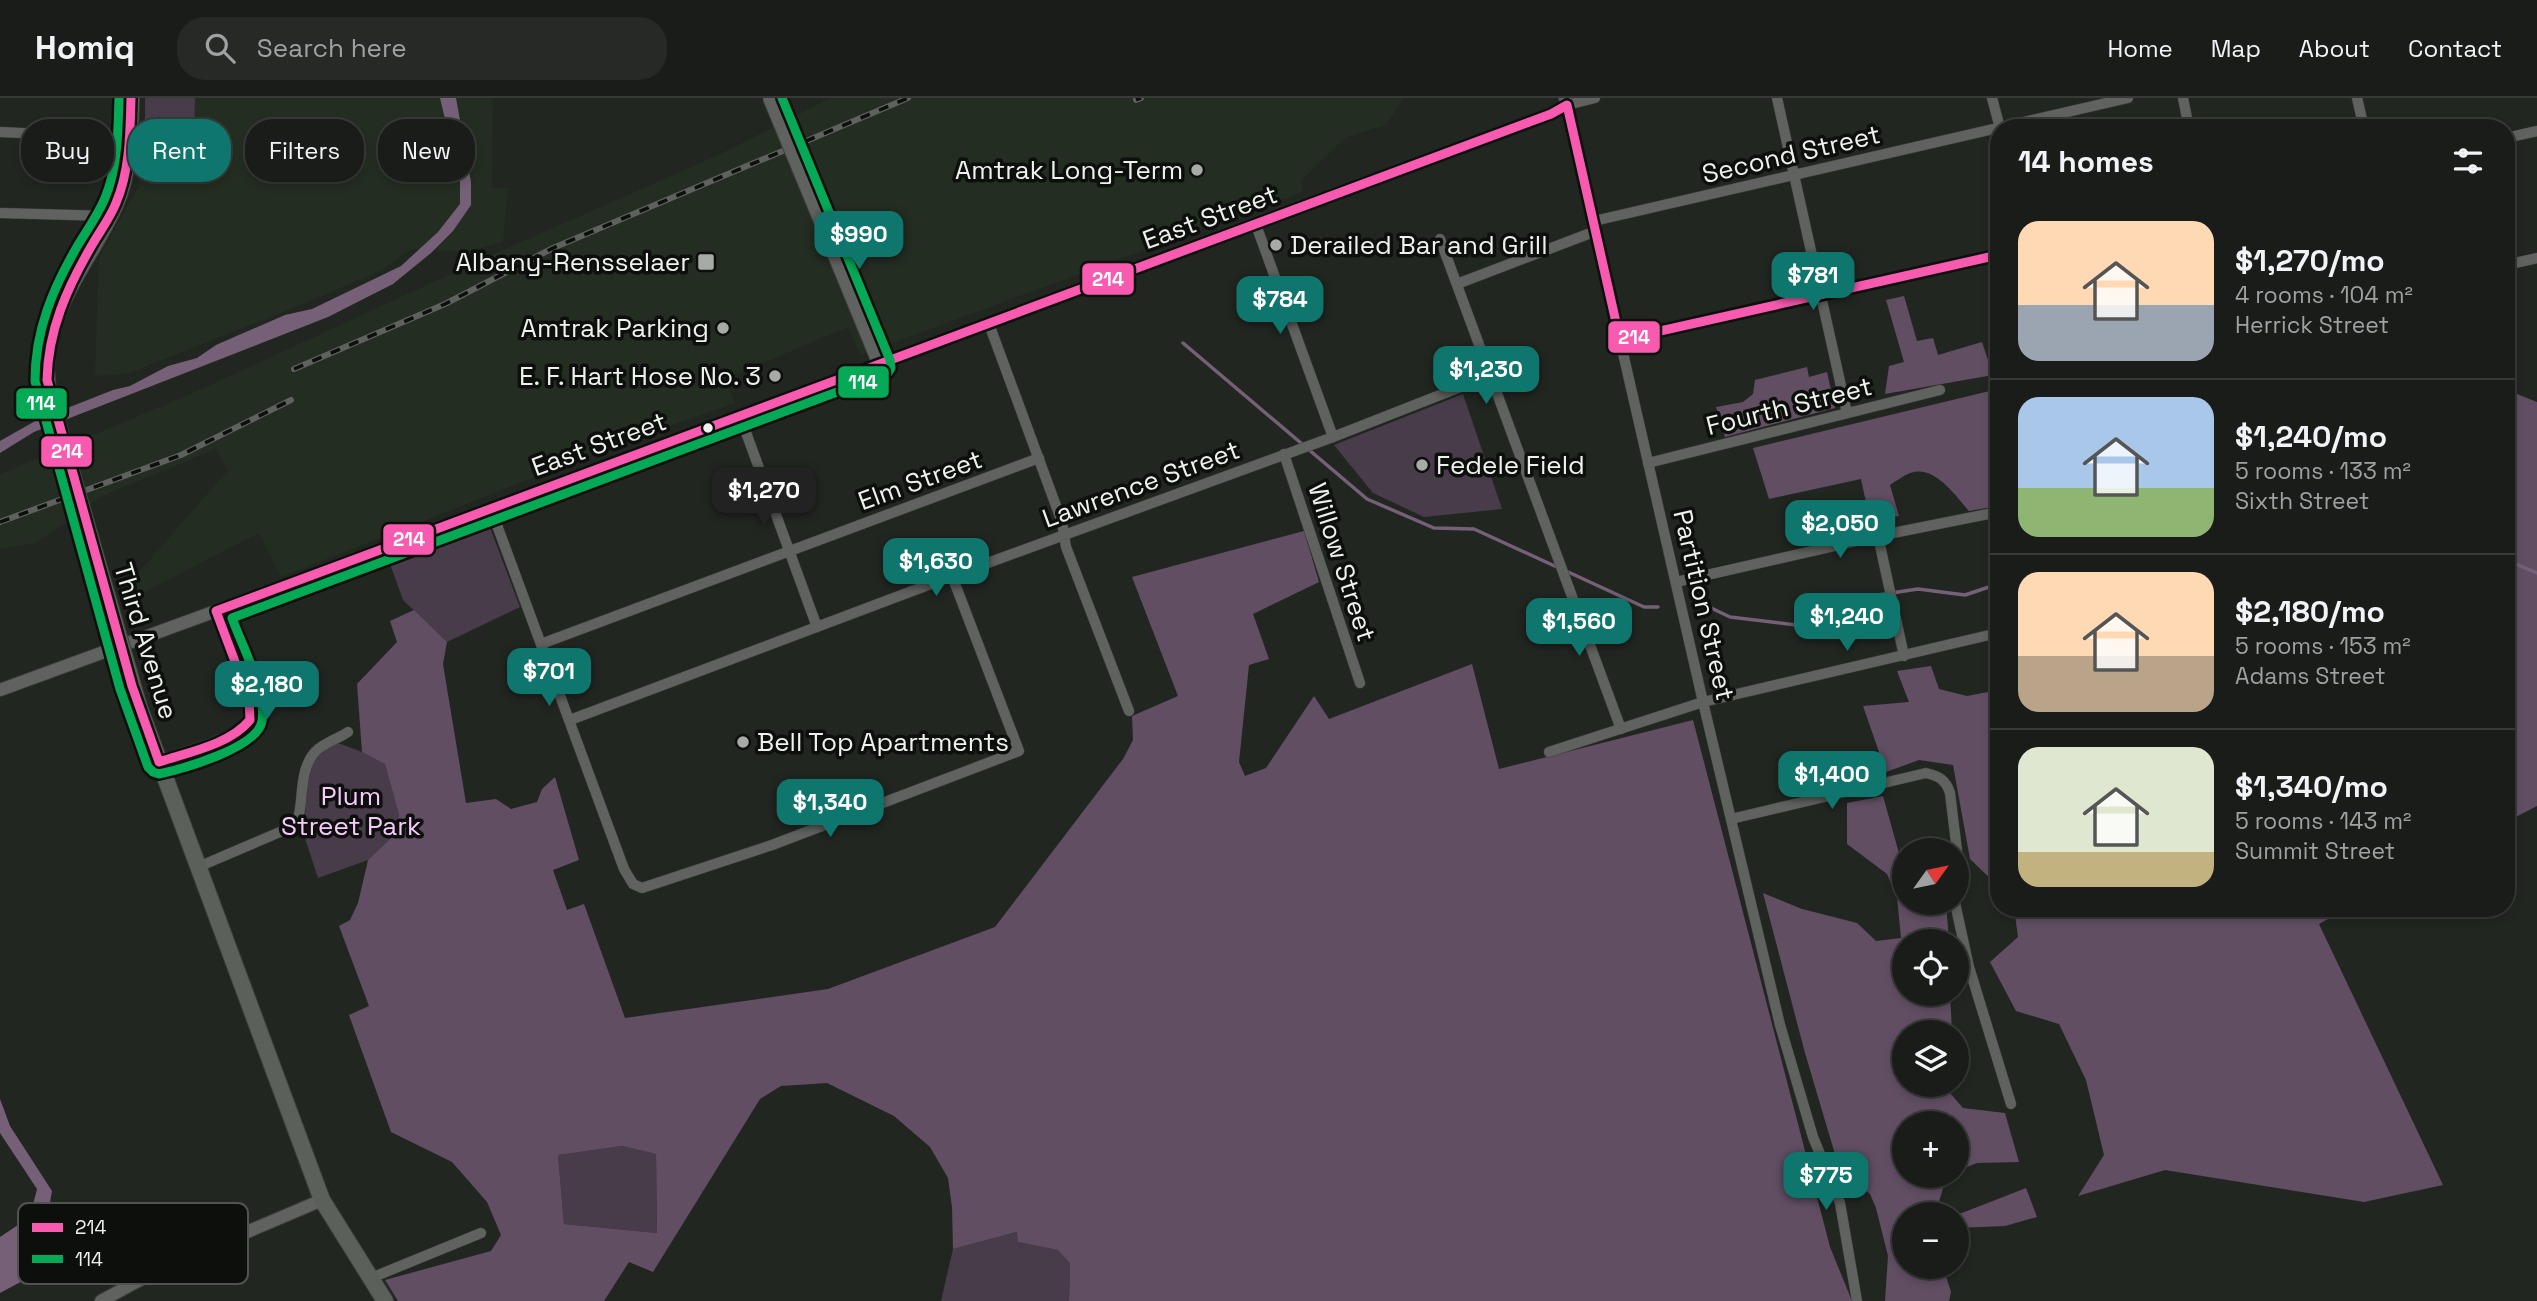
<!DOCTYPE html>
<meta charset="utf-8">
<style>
body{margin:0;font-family:"Space Grotesk",sans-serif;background:#272926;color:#f1f3f6;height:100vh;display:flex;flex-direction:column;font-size:26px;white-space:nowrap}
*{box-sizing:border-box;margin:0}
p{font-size:23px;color:#9fa1a2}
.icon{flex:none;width:38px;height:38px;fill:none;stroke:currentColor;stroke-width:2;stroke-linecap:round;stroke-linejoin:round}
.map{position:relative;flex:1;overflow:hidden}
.details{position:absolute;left:1990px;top:21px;width:525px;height:798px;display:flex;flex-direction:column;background:#1a1c19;border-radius:28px;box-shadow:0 4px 10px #0003,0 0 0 2px #383a38}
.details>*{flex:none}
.guide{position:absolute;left:21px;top:21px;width:665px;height:63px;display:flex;gap:14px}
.needle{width:46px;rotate:57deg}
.fabs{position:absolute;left:1892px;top:740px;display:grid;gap:14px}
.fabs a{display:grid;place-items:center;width:77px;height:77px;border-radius:50%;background:#1a1c19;box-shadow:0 4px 10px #0003,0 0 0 2px #383a38;font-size:35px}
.price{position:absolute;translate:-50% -60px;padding:0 16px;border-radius:14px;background:#0f766e;color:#fff;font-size:23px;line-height:46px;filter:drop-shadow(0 2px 4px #0008)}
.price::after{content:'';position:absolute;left:50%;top:42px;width:21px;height:16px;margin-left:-10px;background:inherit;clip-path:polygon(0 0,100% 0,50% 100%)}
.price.active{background:#222;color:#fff}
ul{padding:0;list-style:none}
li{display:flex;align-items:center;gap:21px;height:175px;padding:0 28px}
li+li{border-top:2px solid #383a38}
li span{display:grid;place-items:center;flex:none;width:196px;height:140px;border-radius:21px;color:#555}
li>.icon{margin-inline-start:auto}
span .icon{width:84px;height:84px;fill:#fffc;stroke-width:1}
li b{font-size:30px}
h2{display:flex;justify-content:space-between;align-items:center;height:84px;padding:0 28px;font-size:30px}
.tag{padding:0 24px;border-radius:28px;background:#1a1c19;box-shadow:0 4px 10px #0003,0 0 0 2px #383a38;font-size:24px;line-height:63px}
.tag.active{background:#0f766e;color:#fff}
header{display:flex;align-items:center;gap:42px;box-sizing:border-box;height:98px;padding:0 35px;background:#1a1c19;border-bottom:2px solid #383a38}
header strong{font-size:33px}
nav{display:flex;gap:38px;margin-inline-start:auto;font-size:24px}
.search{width:490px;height:63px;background:#272926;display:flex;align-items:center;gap:18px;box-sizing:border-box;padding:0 24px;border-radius:28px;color:#9fa1a2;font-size:26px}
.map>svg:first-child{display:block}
.built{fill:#242d22}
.green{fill:#483c4a}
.forest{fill:#614e63;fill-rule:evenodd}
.water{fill:#756077}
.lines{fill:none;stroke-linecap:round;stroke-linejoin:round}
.stream{stroke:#756077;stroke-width:3.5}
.minor-casing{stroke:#3d403c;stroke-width:11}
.tertiary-casing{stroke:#3d403c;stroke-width:14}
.primary-casing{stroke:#3d403c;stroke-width:18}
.minor{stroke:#60625f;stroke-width:10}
.tertiary{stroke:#60625f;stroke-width:12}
.primary{stroke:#5b615a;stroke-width:16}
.rail-casing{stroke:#5e615d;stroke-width:6}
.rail{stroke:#0d0f0c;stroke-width:3.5;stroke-dasharray:10;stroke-linecap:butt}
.tertiary-bridge-casing{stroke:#3d403c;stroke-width:14;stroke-linecap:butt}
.primary-bridge-casing{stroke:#3d403c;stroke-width:18;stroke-linecap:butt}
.tertiary-bridge{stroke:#60625f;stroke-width:12}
.primary-bridge{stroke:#5b615a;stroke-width:16}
.bus-1-casing{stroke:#0d0f0c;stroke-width:14}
.bus-2-casing{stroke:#0d0f0c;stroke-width:14}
.bus-1{stroke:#f75aaf;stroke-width:9}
.bus-2{stroke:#06aa56;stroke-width:9}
.poi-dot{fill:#a7aba6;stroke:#0d0f0c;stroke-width:2.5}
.bus-dot{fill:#eef2ed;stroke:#0d0f0c;stroke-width:2.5}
.labels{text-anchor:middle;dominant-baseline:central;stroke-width:7;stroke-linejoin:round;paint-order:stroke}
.street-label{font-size:26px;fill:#eef2ed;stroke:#0d0f0c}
.poi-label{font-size:26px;fill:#eef2ed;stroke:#0d0f0c;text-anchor:end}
.park-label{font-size:26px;fill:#f6cbfb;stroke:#0d0f0c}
.key{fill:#0d0f0c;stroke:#505350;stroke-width:2}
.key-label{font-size:19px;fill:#eef2ed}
.line-badge{stroke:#0d0f0c;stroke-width:2.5}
.badge-label{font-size:19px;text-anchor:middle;font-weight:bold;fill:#fff}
</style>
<header>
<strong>Homiq</strong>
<div class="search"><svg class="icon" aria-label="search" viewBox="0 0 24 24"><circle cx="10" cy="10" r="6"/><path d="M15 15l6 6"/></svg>Search here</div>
<nav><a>Home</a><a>Map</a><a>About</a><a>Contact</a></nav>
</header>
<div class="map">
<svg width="2537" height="1203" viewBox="0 0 2537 1203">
<rect width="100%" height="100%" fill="#222621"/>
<!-- built -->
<g class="built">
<path d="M195 0H491L493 2 492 90H508L503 144 465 154 411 151 379 174 286 213 129 275 95 278 99 160 138 89 145 42 194 43Z"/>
<path d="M831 0H1404L1386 27 1346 39 1301 83 1302 94 860 257 848 229 725 281 735 305 629 342 281 479 259 435 123 505 121 495 228 372 216 351 102 398 36 445 0 451V376L186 298 494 156 714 59Z"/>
</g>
<!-- green -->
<g class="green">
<path d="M145 0H195L194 43 145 42Z"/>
<path d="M1463 296 1502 411 1424 419 1373 395 1334 347Z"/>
<path d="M489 427 520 509 447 544 403 502 389 463Z"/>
<path d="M338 645 362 654 385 665 399 717 392 739 368 762 318 780 304 737 307 685 310 670 319 655Z"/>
<path d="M622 1048 656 1056 657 1135 564 1126 558 1057Z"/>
<path d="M1018 1134V1144L1059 1152 1070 1165 1069 1203H941L953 1151Z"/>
</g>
<!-- forest -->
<g class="forest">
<path d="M1904 198 1917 243 1933 240 1938 257 1982 244 1993 277 1885 296 1889 268 1904 264 1886 202Z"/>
<path d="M1807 269 1809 279 1827 274 1835 310 1725 339 1716 309 1743 304 1753 296 1755 282Z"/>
<path d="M1998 291V408L1969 413C1955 397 1934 366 1910 375 1903 378 1896 383 1890 387L1899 418 1870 423 1861 381 1769 401 1753 350Z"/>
<path d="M2517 296 2537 304V708L2506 724V298Z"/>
<path d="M1304 433 1319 484 1253 516 1269 561 1249 567 1239 664 1245 678 1266 670 1314 598 1329 621 1472 566 1499 671 1693 622 1830 1149 1852 1203H1069L1070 1165 1058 1152 1018 1144 1017 1134 953 1151 952 1109 948 1080 930 1049 894 1018 827 985 781 988 760 1001 653 1174 629 1164 604 1203H398L385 1182 491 1153 501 1137 487 1104 452 1064 391 1034 349 917 369 908 339 828 350 822 358 805 368 762 392 739 399 717 385 666 362 654 357 586 397 544 390 523 414 512 447 544 443 566 466 705 496 701 511 711 537 704 542 691 555 679 579 762 553 772 567 812 584 806 625 920 828 891 995 829 1123 661 1133 642 1132 618 1178 598 1132 479ZM622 1048 656 1056 657 1135 564 1126 558 1057Z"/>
<path d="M1931 568 1939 591 1967 598 1998 592V788L1970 761 1953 667 1919 662 1886 674 1863 608 1909 604 1897 573Z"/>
<path d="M1883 698 1900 759 1904 761V805H1946L1949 843 1904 844V896H1950L1952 934H1904V987H1943L1963 1010 2005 1015 2019 1064 1977 1065 1957 1073 1956 1026H1904V1078H1947L1935 1116H1904V1169H1943L1951 1194 1949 1203H1885L1888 1158 1876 1110 1870 1096 1840 1073 1805 955 1763 795 1802 811 1857 825 1876 843 1901 840 1897 799 1887 776 1847 746V705Z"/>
<path d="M2014 810H2348L2319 826 2443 1087 2364 1104 2165 1072 2078 1098 2104 1057 2086 982 2059 926 2016 913 1990 864 2018 839Z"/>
<path d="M2026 1090 2037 1119 2005 1128 1957 1130 1956 1116H1946L1962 1115Z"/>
</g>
<!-- water -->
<g class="water">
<path d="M440 0H456L471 84V107L453 133 431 155 393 186 328 219 34 334 0 355V343L37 322 113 292 130 288 168 268 197 260 216 247 285 217 312 211 401 168 438 134 460 106V84Z"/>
<path d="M0 1001 10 1028 52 1093 43 1144V1172L0 1195V1139L30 1119 37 1091 0 1035Z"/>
</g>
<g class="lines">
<!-- stream -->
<g class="stream">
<path d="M1183 245 1367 401 1434 430 1474 431 1559 470"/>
<path d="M2506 462 2537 475"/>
<path d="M1566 473 1644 509H1658"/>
<path d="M1707 508 1730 519 1796 527 1834 506 1871 498 1918 491 1965 497 1998 486"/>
</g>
<defs>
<g id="minor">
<path d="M1595 0 1567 7 1570 24 1703 604 1780 927 1813 1039 1840 1105 1857 1203"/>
<path d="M1777 0 1847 315"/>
<path d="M1992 0 2000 30"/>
<path d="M2183 0 2189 30"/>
<path d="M2357 0 2364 30"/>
<path d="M0 34 130 40"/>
<path d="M2506 40 2537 33"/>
<path d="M0 115 109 118"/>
<path d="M1594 123 2128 0"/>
<path d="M1256 127 1333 339"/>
<path d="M1440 141 1621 631"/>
<path d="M2506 167 2537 160"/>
<path d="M1457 186 1596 133"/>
<path d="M989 226 1062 424 1066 449 1129 613"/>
<path d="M1620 242 1998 157"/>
<path d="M740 318 817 529"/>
<path d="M1284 356 1360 585"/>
<path d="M1648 365 1940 292"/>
<path d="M491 411 624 771 633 786 642 790 772 747 1019 653 952 478"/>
<path d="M1878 438 1904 558"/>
<path d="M1676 484 1878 438 1998 414"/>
<path d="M541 546 1039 360"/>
<path d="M570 622 952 478 1333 339 1491 277"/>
<path d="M1549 654 1703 604 1998 535"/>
<path d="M1731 721 1926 675C1939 678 1946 682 1950 695L1958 761 1956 776"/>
<path d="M198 769 294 728C306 713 296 675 315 654 323 645 338 641 348 634"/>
<path d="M1955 805 1969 869 2011 1006"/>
<path d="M371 1180 481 1135"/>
</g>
<g id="tertiary">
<path d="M826 138 879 267"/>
<path d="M0 592 216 513 1505 33 1551 16 1567 7 1565 0"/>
<path d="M159 664C182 656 239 642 250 622L249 601 216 513"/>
<path d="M101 1203 160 1171 322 1102"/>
</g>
<g id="primary">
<path d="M46 271C48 204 89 164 115 107 130 73 130 36 131 0"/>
<path d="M139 609 322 1102 385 1203"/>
</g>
</defs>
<!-- minor casing -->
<use href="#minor" class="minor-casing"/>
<!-- tertiary casing -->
<use href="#tertiary" class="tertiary-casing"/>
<!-- primary casing -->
<use href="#primary" class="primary-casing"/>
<!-- minor -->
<use href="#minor" class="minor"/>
<!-- tertiary -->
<use href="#tertiary" class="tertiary"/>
<!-- primary -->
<use href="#primary" class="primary"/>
<defs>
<g id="rail">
<path d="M1136 2 1141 0"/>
<path d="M294 271 445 206 553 150 908 0"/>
<path d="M0 424 181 357 291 302"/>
</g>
</defs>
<!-- rail casing -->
<use href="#rail" class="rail-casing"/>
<!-- rail -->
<use href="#rail" class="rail"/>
<defs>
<path id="tertiary-bridge" d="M769 0 826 138"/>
<path id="primary-bridge" d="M46 271 48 293 56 320 139 609"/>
</defs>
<!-- tertiary-bridge casing -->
<use href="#tertiary-bridge" class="tertiary-bridge-casing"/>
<!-- primary-bridge casing -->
<use href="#primary-bridge" class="primary-bridge-casing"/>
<!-- tertiary-bridge -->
<use href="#tertiary-bridge" class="tertiary-bridge"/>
<!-- primary-bridge -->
<use href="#primary-bridge" class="primary-bridge"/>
<defs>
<path id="bus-1" d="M131 0C130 35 130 72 116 105 110 120 100 133 92 147 67 190 48 232 47 282L132 588 159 664C189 654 229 647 250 622L249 601 216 513 1551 16 1567 7 1620 242 1998 157"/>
<path id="bus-2" d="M119 0C118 33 118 69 105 100 98 117 87 132 78 147 53 190 35 232 35 283L120 591 148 669 153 674 159 676C182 671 258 650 262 623 267 594 242 548 232 520L888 275 891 270 890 262 782 0"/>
</defs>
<!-- bus-1 casing -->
<use href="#bus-1" class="bus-1-casing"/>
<!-- bus-2 casing -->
<use href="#bus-2" class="bus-2-casing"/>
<!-- bus-1 -->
<use href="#bus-1" class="bus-1"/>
<!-- bus-2 -->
<use href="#bus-2" class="bus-2"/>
</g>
<!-- markers -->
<g class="poi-dot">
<circle cx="1197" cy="72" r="7"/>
<circle cx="1276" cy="147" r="7"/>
<rect x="697" y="155" width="18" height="18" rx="3.5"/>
<circle cx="723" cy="230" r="7"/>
<circle cx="775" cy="278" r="7"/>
<circle cx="1422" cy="367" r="7"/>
<circle cx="743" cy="644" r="7"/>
</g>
<circle class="bus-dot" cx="708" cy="330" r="6"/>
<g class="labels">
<!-- street labels -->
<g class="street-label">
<text transform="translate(1791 56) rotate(-13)">Second Street</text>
<text transform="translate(1210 119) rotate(-20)">East Street</text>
<text transform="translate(1789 308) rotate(-14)">Fourth Street</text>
<text transform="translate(599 346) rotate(-20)">East Street</text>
<text transform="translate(920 382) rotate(-20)">Elm Street</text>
<text transform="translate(1141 386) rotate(-20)">Lawrence Street</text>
<text transform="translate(1342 464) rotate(72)">Willow Street</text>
<text transform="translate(1704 507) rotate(77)">Partition Street</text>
<text transform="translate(146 543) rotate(73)">Third Avenue</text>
</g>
<!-- poi labels -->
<g class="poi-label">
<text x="1183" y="72">Amtrak Long-Term</text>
<text x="1290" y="147" text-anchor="start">Derailed Bar and Grill</text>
<text x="690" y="164">Albany-Rensselaer</text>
<text x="709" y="230">Amtrak Parking</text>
<text x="761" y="278">E. F. Hart Hose No. 3</text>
<text x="1436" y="367" text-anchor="start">Fedele Field</text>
<text x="757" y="644" text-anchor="start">Bell Top Apartments</text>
</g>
<!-- park labels -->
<g class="park-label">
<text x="351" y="698">Plum<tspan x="351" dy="30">Street Park</tspan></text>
</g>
</g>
<!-- legend -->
<rect x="18" y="1105" width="230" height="81" rx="10" class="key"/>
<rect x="32" y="1125" width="31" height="9" fill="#f75aaf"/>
<rect x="32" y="1157" width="31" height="8" fill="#06aa56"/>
<g class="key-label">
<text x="75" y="1136">214</text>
<text x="75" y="1168">114</text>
</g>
<g class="line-badge">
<rect x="1081" y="164" width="54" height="34" rx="7" fill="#f75aaf"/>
<rect x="1607" y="222" width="54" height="34" rx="7" fill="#f75aaf"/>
<rect x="837" y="267" width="53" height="34" rx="7" fill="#06aa56"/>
<rect x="15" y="289" width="53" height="33" rx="7" fill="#06aa56"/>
<rect x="40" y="337" width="53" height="33" rx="7" fill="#f75aaf"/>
<rect x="382" y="425" width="53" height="33" rx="7" fill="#f75aaf"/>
</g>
<g class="badge-label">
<text x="1108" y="188">214</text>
<text x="1634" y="246">214</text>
<text x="863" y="291">114</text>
<text x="41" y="312">114</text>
<text x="67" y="360">214</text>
<text x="409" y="448">214</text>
</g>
</svg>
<div class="fabs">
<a><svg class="needle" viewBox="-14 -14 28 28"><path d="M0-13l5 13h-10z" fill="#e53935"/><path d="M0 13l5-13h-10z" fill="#9fa1a2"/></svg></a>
<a><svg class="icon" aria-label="locate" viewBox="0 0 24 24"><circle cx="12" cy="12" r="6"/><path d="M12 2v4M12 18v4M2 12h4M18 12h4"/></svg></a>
<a><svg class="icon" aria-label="layers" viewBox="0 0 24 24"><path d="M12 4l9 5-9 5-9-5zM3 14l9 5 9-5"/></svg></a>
<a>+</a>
<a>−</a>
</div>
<b class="price" style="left:859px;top:173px">$990</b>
<b class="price" style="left:1813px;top:214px">$781</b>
<b class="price" style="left:1280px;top:238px">$784</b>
<b class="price" style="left:1486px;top:308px">$1,230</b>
<b class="price active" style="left:764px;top:429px">$1,270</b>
<b class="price" style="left:1840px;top:462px">$2,050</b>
<b class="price" style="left:936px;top:500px">$1,630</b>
<b class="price" style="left:1847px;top:555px">$1,240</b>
<b class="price" style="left:1579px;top:560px">$1,560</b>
<b class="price" style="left:549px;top:610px">$701</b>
<b class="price" style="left:267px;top:623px">$2,180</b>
<b class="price" style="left:1832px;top:713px">$1,400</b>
<b class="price" style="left:830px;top:741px">$1,340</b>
<b class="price" style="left:1826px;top:1114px">$775</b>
<div class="guide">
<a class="tag">Buy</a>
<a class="tag active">Rent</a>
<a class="tag">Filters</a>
<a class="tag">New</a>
</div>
<section class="details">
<h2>14 homes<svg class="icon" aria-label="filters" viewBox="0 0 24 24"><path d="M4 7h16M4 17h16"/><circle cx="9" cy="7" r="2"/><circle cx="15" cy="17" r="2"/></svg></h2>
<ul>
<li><span style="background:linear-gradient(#ffd9b3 60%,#9aa5b1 0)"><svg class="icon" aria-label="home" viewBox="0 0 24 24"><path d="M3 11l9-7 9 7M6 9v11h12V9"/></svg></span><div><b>$1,270/mo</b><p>4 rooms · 104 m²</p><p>Herrick Street</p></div></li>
<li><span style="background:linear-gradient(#a9c7e8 65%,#8fb573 0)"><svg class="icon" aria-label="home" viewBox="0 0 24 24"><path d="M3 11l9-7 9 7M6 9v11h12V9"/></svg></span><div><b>$1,240/mo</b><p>5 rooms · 133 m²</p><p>Sixth Street</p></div></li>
<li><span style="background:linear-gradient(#ffd9b3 60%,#b9a48a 0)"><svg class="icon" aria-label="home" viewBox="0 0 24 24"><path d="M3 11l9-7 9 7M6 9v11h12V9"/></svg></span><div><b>$2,180/mo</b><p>5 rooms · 153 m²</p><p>Adams Street</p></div></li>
<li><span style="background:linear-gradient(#dfe7d0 75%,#c2b280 0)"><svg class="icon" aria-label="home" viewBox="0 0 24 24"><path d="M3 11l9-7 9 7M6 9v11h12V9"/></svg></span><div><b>$1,340/mo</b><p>5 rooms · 143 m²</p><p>Summit Street</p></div></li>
</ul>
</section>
</div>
